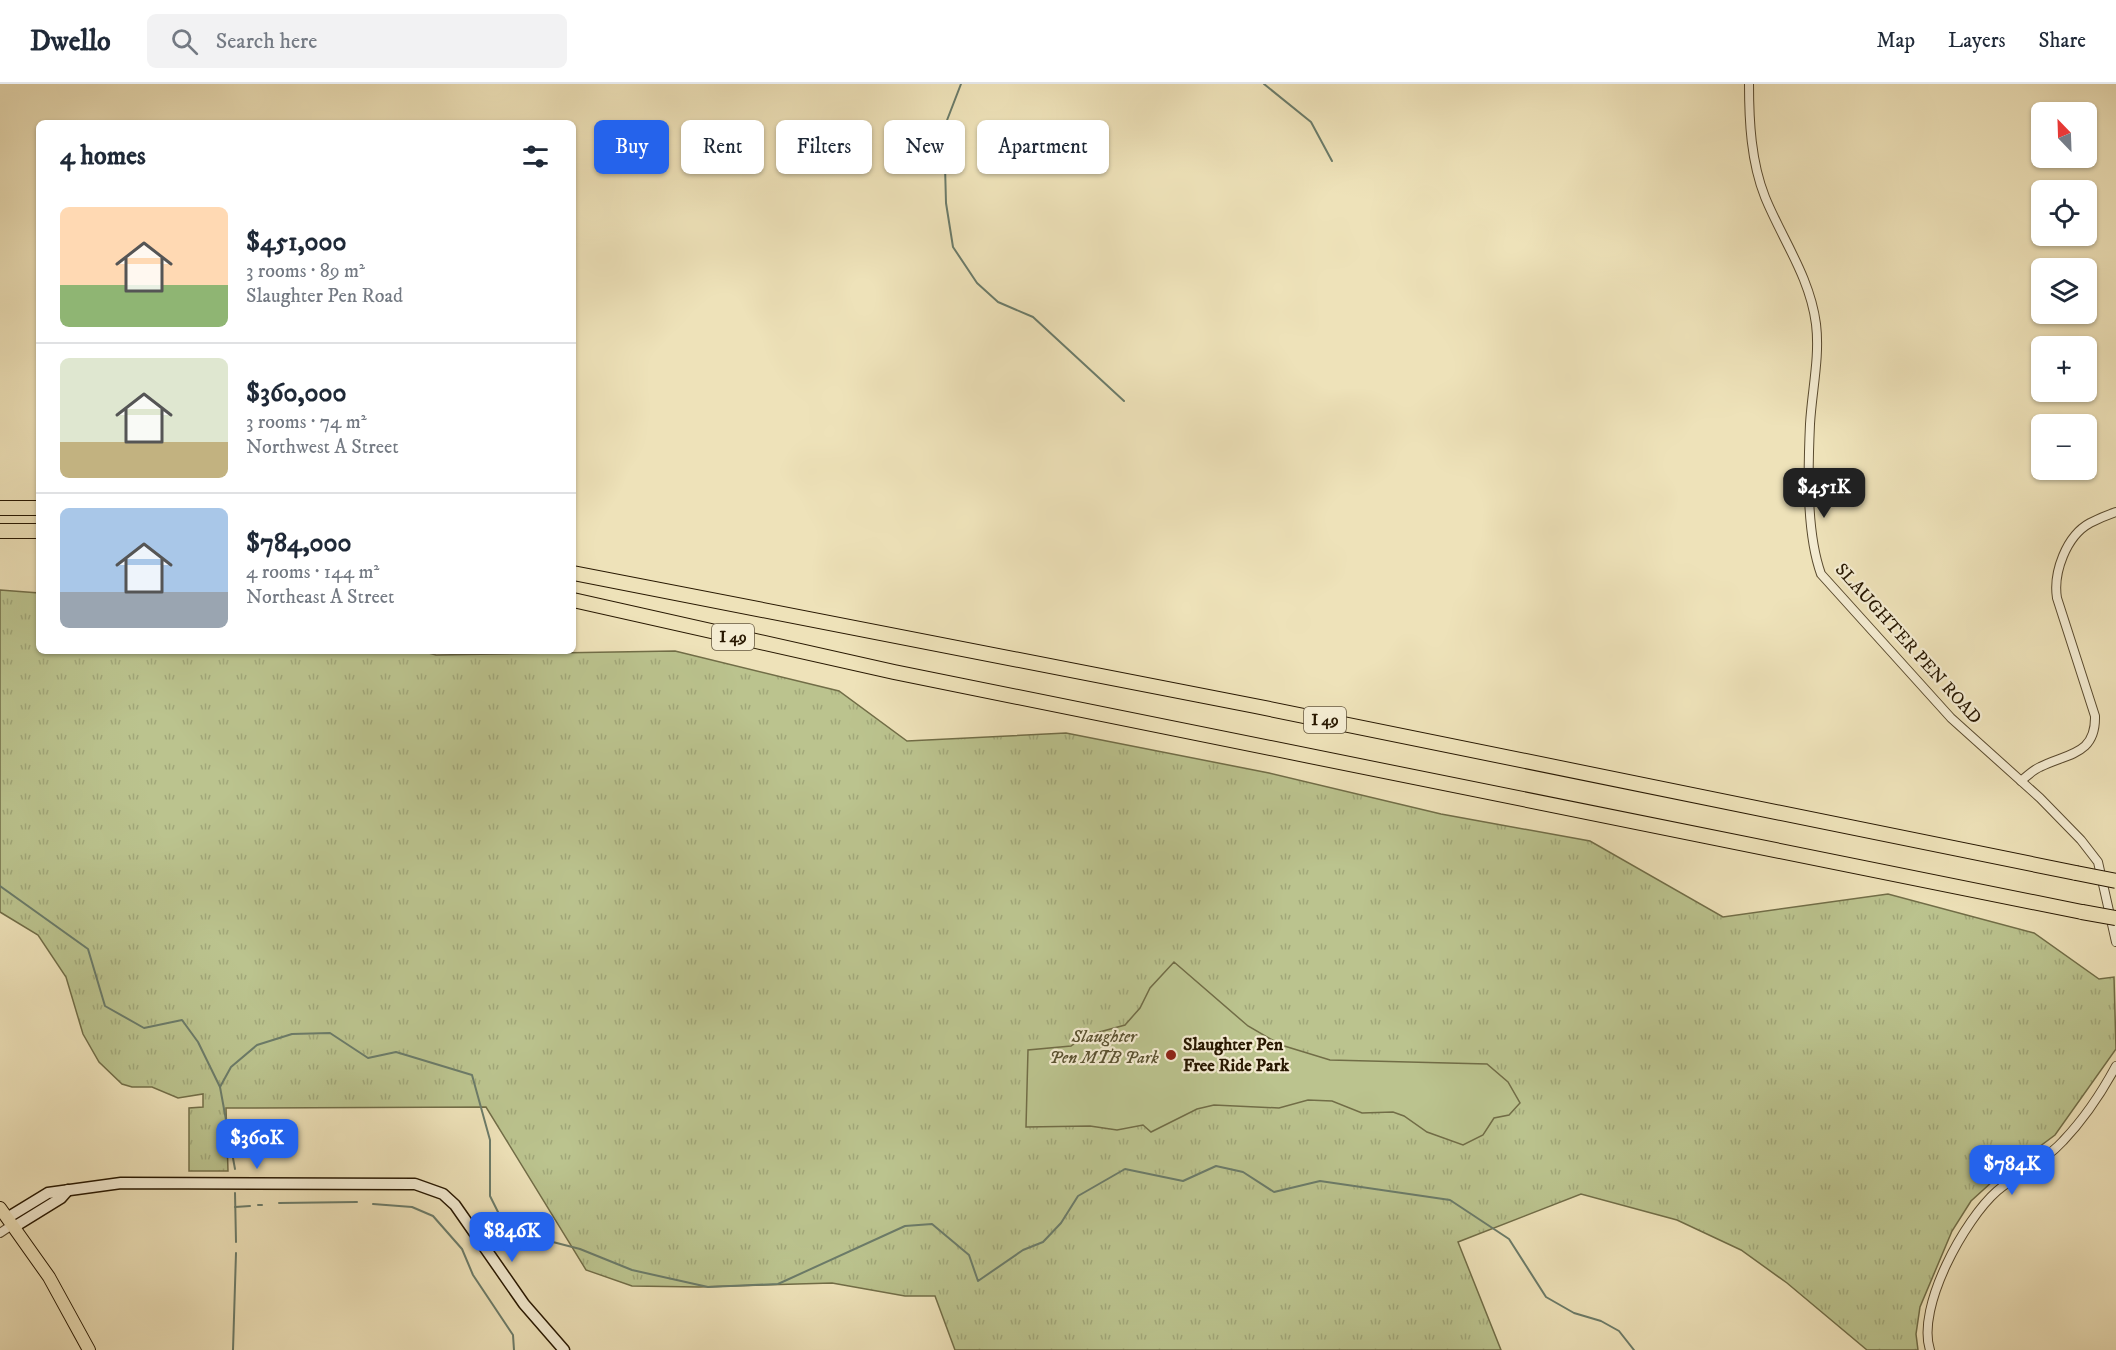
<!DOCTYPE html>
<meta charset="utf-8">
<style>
body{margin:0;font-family:"IM FELL DW Pica",serif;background:#f2f2f3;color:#1f2937;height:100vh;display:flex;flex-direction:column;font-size:22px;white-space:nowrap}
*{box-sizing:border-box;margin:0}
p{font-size:20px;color:#747a83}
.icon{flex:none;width:33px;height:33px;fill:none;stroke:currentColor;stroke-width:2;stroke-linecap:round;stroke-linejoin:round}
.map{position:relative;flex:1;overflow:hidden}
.sheet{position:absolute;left:36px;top:36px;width:540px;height:534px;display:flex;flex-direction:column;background:#fff;border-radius:9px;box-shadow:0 2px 4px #0004}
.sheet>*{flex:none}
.guide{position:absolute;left:594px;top:36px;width:570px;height:54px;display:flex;gap:12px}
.needle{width:39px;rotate:337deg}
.controls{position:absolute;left:2031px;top:18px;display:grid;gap:12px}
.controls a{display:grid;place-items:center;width:66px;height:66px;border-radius:9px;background:#fff;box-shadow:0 2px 4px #0004;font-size:30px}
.price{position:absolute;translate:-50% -51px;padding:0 14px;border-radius:12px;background:#2563eb;color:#fff;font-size:20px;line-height:39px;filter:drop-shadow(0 2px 3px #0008)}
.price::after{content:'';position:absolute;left:50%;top:36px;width:18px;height:14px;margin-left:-9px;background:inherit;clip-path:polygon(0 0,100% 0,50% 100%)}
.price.current{background:#222;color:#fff}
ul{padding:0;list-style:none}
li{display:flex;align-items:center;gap:18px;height:150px;padding:0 24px}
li+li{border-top:2px solid #e0e1e3}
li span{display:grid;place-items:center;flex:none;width:168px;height:120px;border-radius:9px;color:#555}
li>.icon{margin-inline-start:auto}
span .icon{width:72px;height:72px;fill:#fffc;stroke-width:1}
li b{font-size:26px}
h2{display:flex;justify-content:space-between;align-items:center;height:72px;padding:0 24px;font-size:26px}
.chip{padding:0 21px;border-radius:9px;background:#fff;box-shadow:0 2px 4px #0004;font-size:21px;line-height:54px}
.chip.current{background:#2563eb;color:#fff}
header{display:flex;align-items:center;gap:36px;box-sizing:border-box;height:84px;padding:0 30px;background:#fff;border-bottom:2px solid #e0e1e3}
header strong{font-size:28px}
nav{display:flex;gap:33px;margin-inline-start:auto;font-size:21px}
.search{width:420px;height:54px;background:#f2f2f3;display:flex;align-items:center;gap:15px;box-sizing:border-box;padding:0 21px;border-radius:9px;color:#747a83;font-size:22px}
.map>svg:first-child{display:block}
.park{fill:url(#park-tufts);stroke:#716d47;stroke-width:1.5}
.garden{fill:#bbc38e;stroke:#716d47;stroke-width:1.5}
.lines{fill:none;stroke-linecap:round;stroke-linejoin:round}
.stream{stroke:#6b7b69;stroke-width:2}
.street-casing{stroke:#594a2e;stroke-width:10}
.secondary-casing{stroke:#271700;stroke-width:13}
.primary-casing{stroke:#271700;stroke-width:14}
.highway-casing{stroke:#271700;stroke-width:16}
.street{stroke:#f4ecd2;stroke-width:8}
.secondary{stroke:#f4ecd2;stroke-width:10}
.primary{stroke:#eee2b9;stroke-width:12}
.highway{stroke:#eee2b9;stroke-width:14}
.highway-bridge-casing{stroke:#271700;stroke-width:16;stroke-linecap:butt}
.highway-bridge{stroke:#eee2b9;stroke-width:14}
.poi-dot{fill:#8f2418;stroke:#f4ecd2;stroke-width:2}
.labels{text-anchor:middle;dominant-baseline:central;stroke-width:4.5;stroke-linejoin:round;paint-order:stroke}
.shield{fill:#f4ecd2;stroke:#64573f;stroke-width:1.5}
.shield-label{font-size:16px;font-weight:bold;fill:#271700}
.street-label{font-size:18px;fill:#271700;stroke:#f4ecd2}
.park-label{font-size:18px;font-style:italic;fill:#5b5332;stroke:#f4ecd2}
.poi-label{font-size:18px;font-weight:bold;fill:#271700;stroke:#f4ecd2;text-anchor:start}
</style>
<header>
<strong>Dwello</strong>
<div class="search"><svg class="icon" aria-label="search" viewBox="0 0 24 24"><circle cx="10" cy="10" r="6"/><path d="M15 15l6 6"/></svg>Search here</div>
<nav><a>Map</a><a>Layers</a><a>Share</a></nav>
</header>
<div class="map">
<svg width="2116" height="1266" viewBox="0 0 2116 1266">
<defs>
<pattern id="park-tufts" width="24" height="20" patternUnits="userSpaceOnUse" patternTransform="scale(1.5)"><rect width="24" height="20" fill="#bbc38e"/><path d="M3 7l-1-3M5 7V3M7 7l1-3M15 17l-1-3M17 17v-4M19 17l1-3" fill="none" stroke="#a1a779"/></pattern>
</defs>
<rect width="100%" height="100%" fill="#eee2b9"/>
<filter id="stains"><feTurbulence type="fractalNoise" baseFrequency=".00333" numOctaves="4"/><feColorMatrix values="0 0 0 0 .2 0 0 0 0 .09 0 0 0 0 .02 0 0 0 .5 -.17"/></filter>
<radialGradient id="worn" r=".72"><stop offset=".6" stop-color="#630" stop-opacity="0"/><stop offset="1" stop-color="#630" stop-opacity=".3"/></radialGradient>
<!-- park -->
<path class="park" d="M0 506 39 509V567H421L436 571 675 567 839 607 907 657 1066 649 1269 689 1441 730 1590 757 1723 833 1888 810 2034 849 2099 895 2114 893 2116 965 2055 1051 1993 1097 1971 1117 1952 1147 1920 1223 1916 1250 1918 1266H1867L1787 1199 1741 1166 1677 1136 1581 1110 1458 1158 1501 1266H955L935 1212H905L832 1199 699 1203 632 1202 586 1186 486 1023 226 1024 228 1087H189V1024L203 1023V1010L178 1014 152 1003H132L122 1000 99 978 83 950 66 893 38 851 0 828Z"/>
<!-- garden -->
<path class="garden" d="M1174 878 1248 942 1281 961 1330 976 1487 980 1508 998 1520 1019 1509 1031 1494 1034 1483 1051 1463 1061 1427 1048 1404 1032 1393 1028 1362 1029 1332 1017 1308 1016 1279 1024 1214 1021 1197 1025 1151 1048 1143 1041 1117 1046 1090 1042 1026 1043 1028 966 1071 962 1085 952 1125 941 1140 924 1150 904Z"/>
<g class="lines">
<!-- stream -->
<g class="stream">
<path d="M961 0 944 44 946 119 953 163 977 199 998 218 1033 233 1124 317"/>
<path d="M1264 0 1311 38 1332 77"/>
<path d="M0 802 88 865 105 922 144 944 182 936 198 958 220 1003 235 1085"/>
<path d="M220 1003 231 983 257 961 292 950 330 949 368 974 396 968 472 991 490 1056V1112L499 1130 518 1149 580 1165 632 1186 708 1203 778 1200 905 1142 932 1140 969 1171 978 1197 1023 1166 1043 1158 1061 1139 1078 1112 1125 1085 1183 1097 1216 1082 1243 1088 1274 1108 1320 1097 1450 1116 1509 1155 1546 1213 1574 1229 1601 1237 1619 1247 1634 1266"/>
<path d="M235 1109 236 1158"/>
<path d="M279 1119 357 1118"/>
<path d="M373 1120 412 1123 433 1132 462 1165 473 1191 513 1251 514 1266"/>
<path d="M258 1121H262"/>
<path d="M235 1123 250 1122"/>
<path d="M233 1266 236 1169"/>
</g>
<defs>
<g id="street">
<path d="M1749 0C1749 37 1751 78 1765 113 1782 155 1810 193 1816 240 1820 273 1812 306 1810 340 1808 385 1806 448 1821 490L1951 634 2040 714 2081 756 2098 778 2116 858"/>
<path d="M2021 697C2027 692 2033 686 2040 683 2068 669 2096 671 2095 632L2057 514C2053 489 2066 452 2090 439 2098 435 2107 431 2116 428"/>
<path d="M0 1149 12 1141"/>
<path d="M1930 1266C1916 1223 1965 1135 1997 1107 2018 1089 2044 1078 2063 1057 2083 1036 2102 1008 2116 982"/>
</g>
<g id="secondary">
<path d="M7 1134 48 1109 121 1099 415 1100 443 1110 455 1121 524 1220 564 1266"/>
<path d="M14 1143 61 1114 68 1106"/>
</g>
<path id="primary" d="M0 1124 49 1193 89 1266"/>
<g id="highway">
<path d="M0 424H39"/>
<path d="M0 447H39"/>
<path d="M573 489 1255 622 2076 789"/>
<path d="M573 516 894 588 2082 828"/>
</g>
</defs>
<!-- street casing -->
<use href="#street" class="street-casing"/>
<!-- secondary casing -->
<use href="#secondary" class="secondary-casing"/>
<!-- primary casing -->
<use href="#primary" class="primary-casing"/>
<!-- highway casing -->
<use href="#highway" class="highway-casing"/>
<!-- street -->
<use href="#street" class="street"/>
<!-- secondary -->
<use href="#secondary" class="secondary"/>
<!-- primary -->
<use href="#primary" class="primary"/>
<!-- highway -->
<use href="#highway" class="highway"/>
<defs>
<g id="highway-bridge">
<path d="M2076 789 2116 797"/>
<path d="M2082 828 2116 834"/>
</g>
</defs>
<!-- highway-bridge casing -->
<use href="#highway-bridge" class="highway-bridge-casing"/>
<!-- highway-bridge -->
<use href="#highway-bridge" class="highway-bridge"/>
</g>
<!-- markers -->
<circle class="poi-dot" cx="1171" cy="971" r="6"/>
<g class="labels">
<!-- shield labels -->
<g class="shield">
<rect x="712" y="540" width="42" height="26" rx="4.5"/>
<rect x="1304" y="623" width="42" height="26" rx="4.5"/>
</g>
<g class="shield-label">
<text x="733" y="553">I 49</text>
<text x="1325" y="636">I 49</text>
</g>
<!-- street labels -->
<g class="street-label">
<text transform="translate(1908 560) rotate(48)">SLAUGHTER PEN ROAD</text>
</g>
<!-- park labels -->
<g class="park-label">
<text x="1104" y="953">Slaughter<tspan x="1104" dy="21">Pen MTB Park</tspan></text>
</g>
<!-- poi labels -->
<g class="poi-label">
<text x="1183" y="961">Slaughter Pen<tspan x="1183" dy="21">Free Ride Park</tspan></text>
</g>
</g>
<rect width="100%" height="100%" filter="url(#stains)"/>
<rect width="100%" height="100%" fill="url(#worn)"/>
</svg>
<div class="controls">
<a><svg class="needle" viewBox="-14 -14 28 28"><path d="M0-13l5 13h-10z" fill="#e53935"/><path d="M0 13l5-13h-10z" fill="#747a83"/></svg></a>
<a><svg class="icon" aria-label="locate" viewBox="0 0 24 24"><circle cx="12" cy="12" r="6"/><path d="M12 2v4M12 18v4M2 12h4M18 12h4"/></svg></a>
<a><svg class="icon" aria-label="layers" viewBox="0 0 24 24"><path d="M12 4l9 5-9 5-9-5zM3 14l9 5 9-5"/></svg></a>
<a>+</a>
<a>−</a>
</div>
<b class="price current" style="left:1824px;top:435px">$451K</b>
<b class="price" style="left:257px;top:1086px">$360K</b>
<b class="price" style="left:2012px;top:1112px">$784K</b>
<b class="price" style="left:512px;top:1179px">$846K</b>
<div class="guide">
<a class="chip current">Buy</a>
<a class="chip">Rent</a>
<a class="chip">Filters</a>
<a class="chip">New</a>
<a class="chip">Apartment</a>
</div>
<section class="sheet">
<h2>4 homes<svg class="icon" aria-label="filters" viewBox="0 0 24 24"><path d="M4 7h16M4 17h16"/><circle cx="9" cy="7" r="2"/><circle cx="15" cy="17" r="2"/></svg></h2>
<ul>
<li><span style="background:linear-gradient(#ffd9b3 65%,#8fb573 0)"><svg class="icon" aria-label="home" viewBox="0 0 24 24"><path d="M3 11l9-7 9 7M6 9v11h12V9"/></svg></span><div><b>$451,000</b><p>3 rooms · 89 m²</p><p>Slaughter Pen Road</p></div></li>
<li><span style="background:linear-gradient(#dfe7d0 70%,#c2b280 0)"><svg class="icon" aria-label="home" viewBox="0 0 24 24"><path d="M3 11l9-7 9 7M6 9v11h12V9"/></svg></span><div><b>$360,000</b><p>3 rooms · 74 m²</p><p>Northwest A Street</p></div></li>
<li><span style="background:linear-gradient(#a9c7e8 70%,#9aa5b1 0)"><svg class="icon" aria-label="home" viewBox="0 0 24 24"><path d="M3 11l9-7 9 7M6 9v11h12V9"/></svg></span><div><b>$784,000</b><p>4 rooms · 144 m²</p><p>Northeast A Street</p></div></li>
</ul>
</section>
</div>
